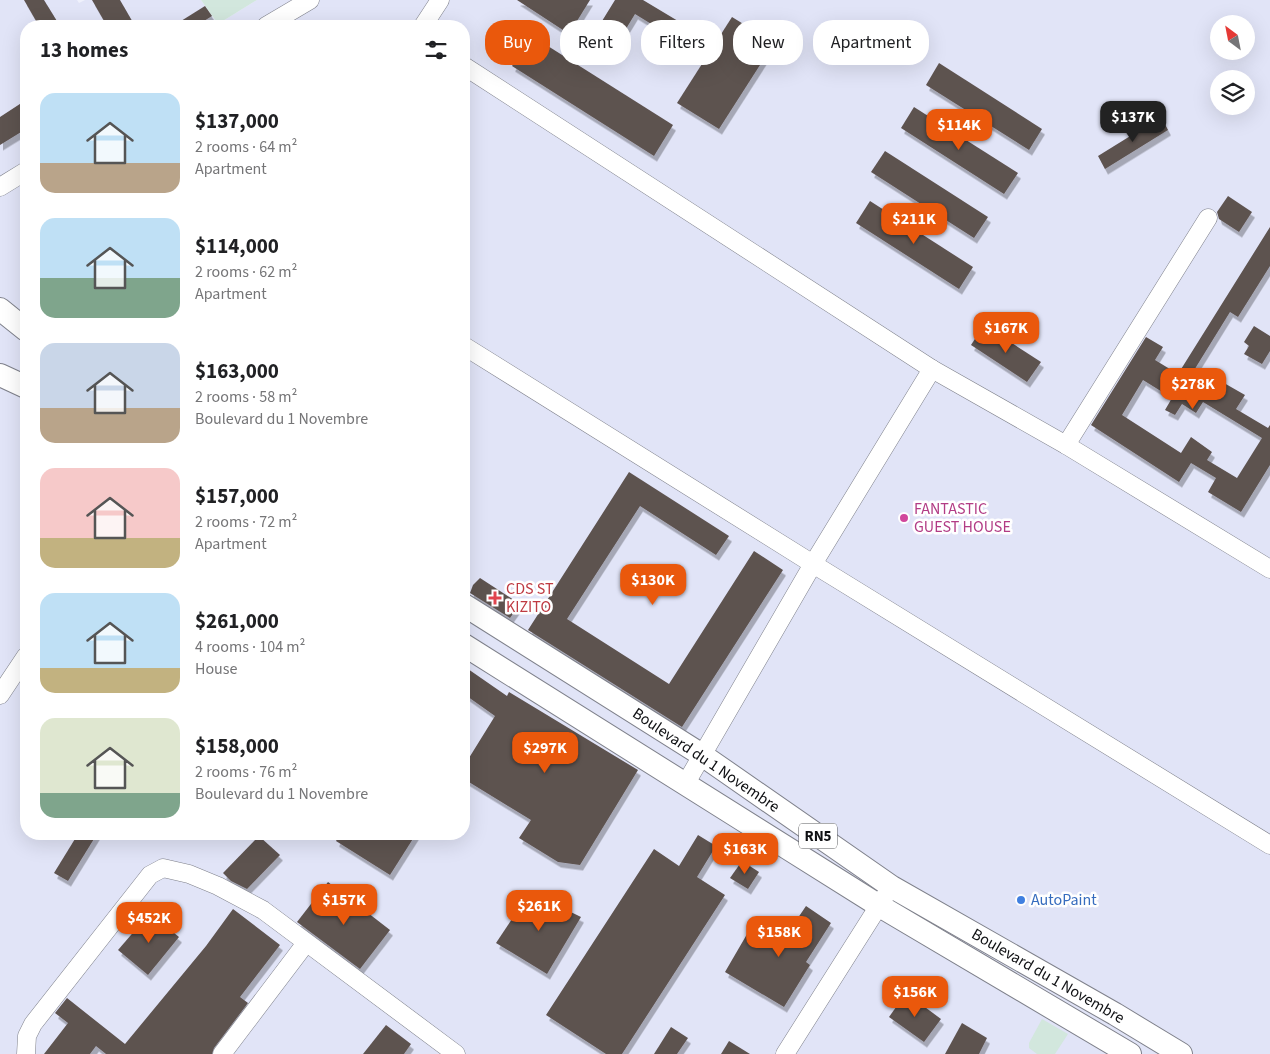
<!DOCTYPE html>
<meta charset="utf-8">
<style>
body{margin:0;font-family:"Source Sans 3",sans-serif;background:#f2f2f2;color:#202124;height:100vh;display:flex;flex-direction:column;font-size:19px;white-space:nowrap}
*{box-sizing:border-box;margin:0}
p{font-size:16px;color:#757577}
.icon{flex:none;width:28px;height:28px;fill:none;stroke:currentColor;stroke-width:2;stroke-linecap:round;stroke-linejoin:round}
.map{position:relative;flex:1;overflow:hidden}
.panel{position:absolute;left:20px;top:20px;width:450px;height:820px;display:flex;flex-direction:column;background:#fff;border-radius:20px;box-shadow:0 5px 20px #0002}
.panel>*{flex:none}
.guide{position:absolute;left:485px;top:20px;width:475px;height:45px;display:flex;gap:10px}
.needle{width:32px;rotate:328deg}
.buttons{position:absolute;left:1210px;top:15px;display:grid;gap:10px}
.buttons a{display:grid;place-items:center;width:45px;height:45px;border-radius:50%;background:#fff;box-shadow:0 5px 20px #0002;font-size:25px}
.price{position:absolute;translate:-50% -42px;padding:0 11px;border-radius:10px;background:#ea580c;color:#fff;font-size:16px;line-height:32px;filter:drop-shadow(0 1px 2px #0008)}
.price::after{content:'';position:absolute;left:50%;top:30px;width:15px;height:11px;margin-left:-8px;background:inherit;clip-path:polygon(0 0,100% 0,50% 100%)}
.price.active{background:#222;color:#fff}
ul{padding:0;list-style:none}
li{display:flex;align-items:center;gap:15px;height:125px;padding:0 20px}
li span{display:grid;place-items:center;flex:none;width:140px;height:100px;border-radius:15px;color:#555}
li>.icon{margin-inline-start:auto}
span .icon{width:60px;height:60px;fill:#fffc;stroke-width:1}
li b{font-size:21px}
h2{display:flex;justify-content:space-between;align-items:center;height:60px;padding:0 20px;font-size:21px}
.chip{padding:0 18px;border-radius:20px;background:#fff;box-shadow:0 5px 20px #0002;font-size:18px;line-height:45px}
.chip.active{background:#ea580c;color:#fff}
.map>svg:first-child{display:block}
.built{fill:#e1e4f7;fill-rule:evenodd}
.green{fill:#d2e7dd}
.building{fill:#5d524f;fill-rule:evenodd;filter:url(#shadow)}
.lines{fill:none;stroke-linecap:round;stroke-linejoin:round}
.minor-casing{stroke:#7f818b;stroke-width:19}
.major-casing{stroke:#7f818b;stroke-width:24}
.minor{stroke:#fff;stroke-width:18}
.major{stroke:#fff;stroke-width:22}
.hotel-dot{fill:#d1479c;stroke:#fff;stroke-width:2}
.health-dot{fill:#e0444e;stroke:#fff;stroke-width:2}
.shop-dot{fill:#3f7fe0;stroke:#fff;stroke-width:2}
.labels{text-anchor:middle;dominant-baseline:central;stroke-width:5;stroke-linejoin:round;paint-order:stroke}
.shield{fill:#fff;stroke:#57585a;stroke-width:1}
.shield-label{font-size:15px;font-weight:bold;fill:#0f1013}
.hotel-label{font-size:16px;fill:#b23c85;stroke:#fff;text-anchor:start}
.health-label{font-size:16px;fill:#be3a42;stroke:#fff;text-anchor:start}
.street-label{font-size:16px;fill:#0f1013;stroke:#fff}
.shop-label{font-size:16px;fill:#366cbe;stroke:#fff;text-anchor:start}
</style>
<div class="map">
<svg width="1270" height="1054" viewBox="0 0 1270 1054">
<defs>
<filter id="shadow"><feDropShadow dx="3" dy="5.5" stdDeviation="0" flood-color="#0004"/></filter>
</defs>
<rect width="100%" height="100%" fill="#eff1fc"/>
<!-- built -->
<path class="built" d="M0 0H77L79 3 85 0H201L218 24 257 0H1270V1054H0ZM1219 24H1246V51H1219ZM26 26H464V834H26ZM1219 79H1246V106H1219Z"/>
<!-- green -->
<g class="green">
<path d="M201 0H257L218 24Z"/>
<path d="M1042 1019 1068 1034 1055 1054H1037L1029 1048V1043Z"/>
</g>
<!-- building -->
<g class="building">
<path d="M24 0H44L60 26H39Z"/>
<path d="M92 0H120L135 26H107Z"/>
<path d="M517 0H590L569 34Z"/>
<path d="M615 0H643L683 24 674 38 635 14 615 47 594 34Z"/>
<path d="M205 6 212 16 196 26H173Z"/>
<path d="M732 17 774 43 719 129 677 103Z"/>
<path d="M532 36 673 125 654 156 512 66Z"/>
<path d="M939 63 1042 129 1029 150 926 85Z"/>
<path d="M26 100V129L0 145V117Z"/>
<path d="M914 107 1018 173 1004 194 901 128Z"/>
<path d="M1161 117 1168 130 1105 169 1098 156Z"/>
<path d="M885 151 988 217 974 238 871 172Z"/>
<path d="M1228 196 1252 212 1239 232 1219 219 1217 212Z"/>
<path d="M870 201 973 267 959 289 856 223Z"/>
<path d="M1270 227V266L1238 317 1230 312 1188 380 1209 393 1217 379 1245 395 1236 409 1268 428 1270 425V465L1241 512 1208 492 1216 478 1191 463 1179 482 1091 425 1146 337 1163 347 1155 360 1178 374ZM1143 380 1172 398 1165 410 1175 415 1182 404 1196 413 1203 402 1262 438 1237 478 1207 460 1212 452 1191 437 1181 453 1122 415Z"/>
<path d="M984 325 1041 362 1027 382 971 345Z"/>
<path d="M1254 326 1270 336V351L1262 364 1244 354 1249 346 1244 342Z"/>
<path d="M629 472 729 536 716 555 640 506 567 619 669 684 754 551 783 570 682 727 528 630Z"/>
<path d="M480 578 520 604 510 618 470 593 473 585Z"/>
<path d="M468 669 507 696 509 692 638 770 580 865 558 862 519 838 531 820 464 779V766L495 716 464 694V675Z"/>
<path d="M78 834H97L68 881 54 873Z"/>
<path d="M340 834H416L390 875 336 841Z"/>
<path d="M698 835 716 846 697 877 725 895 622 1054H606L546 1015 654 849 679 866Z"/>
<path d="M259 836 280 855 247 889 231 881 223 873Z"/>
<path d="M742 861 759 872 748 889 730 878Z"/>
<path d="M328 882 390 930 360 969 297 922Z"/>
<path d="M530 892 581 917 547 974 496 943Z"/>
<path d="M806 906 831 923 806 962 810 965 784 1007 725 972 750 929 779 946Z"/>
<path d="M233 909 280 945 240 997 248 1003 214 1048 212 1054H106L96 1046 90 1054H44L68 1023 55 1013 67 998 125 1044 206 946Z"/>
<path d="M150 913 179 937 148 975 118 950Z"/>
<path d="M906 993 941 1019 924 1042 889 1017Z"/>
<path d="M962 1023 987 1038 979 1054H945Z"/>
<path d="M386 1025 411 1044 404 1054H363Z"/>
<path d="M671 1027 688 1038 677 1054H654Z"/>
<path d="M729 1041 750 1054H721Z"/>
</g>
<g class="lines">
<defs>
<g id="minor">
<path d="M266 26 310 0"/>
<path d="M423 26 440 0"/>
<path d="M464 66 932 369 1066 445 1270 569"/>
<path d="M0 187 26 171"/>
<path d="M464 346 813 564 1270 845"/>
<path d="M1066 445 1208 218"/>
<path d="M0 695 26 656"/>
<path d="M686 783 813 564 932 369"/>
<path d="M26 1054 27 1036 33 1024 150 875 163 868 189 874 218 886 263 910 456 1054"/>
<path d="M222 1054 306 943"/>
<path d="M785 1054 885 896"/>
</g>
<g id="major">
<path d="M0 309 26 330"/>
<path d="M0 375 26 387"/>
<path d="M464 605 702 755 892 887 1115 1014 1181 1054"/>
<path d="M464 645 878 905 1130 1054"/>
</g>
</defs>
<!-- minor casing -->
<use href="#minor" class="minor-casing"/>
<!-- major casing -->
<use href="#major" class="major-casing"/>
<!-- minor -->
<use href="#minor" class="minor"/>
<!-- major -->
<use href="#major" class="major"/>
</g>
<!-- markers -->
<circle class="hotel-dot" cx="904" cy="518" r="5"/>
<path class="health-dot" d="M492.5 590.5h5v5h5v5h-5v5h-5v-5h-5v-5h5z"/>
<circle class="shop-dot" cx="1021" cy="900" r="5"/>
<g class="labels">
<!-- shield labels -->
<rect class="shield" x="799" y="823.5" width="38" height="25" rx="4"/>
<g class="shield-label">
<text x="818" y="836">RN5</text>
</g>
<!-- hotel labels -->
<g class="hotel-label">
<text x="914" y="509">FANTASTIC<tspan x="914" dy="18">GUEST HOUSE</tspan></text>
</g>
<!-- health labels -->
<g class="health-label">
<text x="506" y="589">CDS ST<tspan x="506" dy="18">KIZITO</tspan></text>
</g>
<!-- street labels -->
<g class="street-label">
<text transform="translate(706 760) rotate(34)">Boulevard du 1 Novembre</text>
<text transform="translate(1048 976) rotate(30)">Boulevard du 1 Novembre</text>
</g>
<!-- shop labels -->
<g class="shop-label">
<text x="1031" y="900">AutoPaint</text>
</g>
</g>
</svg>
<div class="buttons">
<a><svg class="needle" viewBox="-14 -14 28 28"><path d="M0-13l5 13h-10z" fill="#e53935"/><path d="M0 13l5-13h-10z" fill="#757577"/></svg></a>
<a><svg class="icon" aria-label="layers" viewBox="0 0 24 24"><path d="M12 4l9 5-9 5-9-5zM3 14l9 5 9-5"/></svg></a>
</div>
<b class="price active" style="left:1133px;top:143px">$137K</b>
<b class="price" style="left:959px;top:151px">$114K</b>
<b class="price" style="left:914px;top:245px">$211K</b>
<b class="price" style="left:1006px;top:354px">$167K</b>
<b class="price" style="left:1193px;top:410px">$278K</b>
<b class="price" style="left:653px;top:606px">$130K</b>
<b class="price" style="left:545px;top:774px">$297K</b>
<b class="price" style="left:745px;top:875px">$163K</b>
<b class="price" style="left:344px;top:926px">$157K</b>
<b class="price" style="left:539px;top:932px">$261K</b>
<b class="price" style="left:149px;top:944px">$452K</b>
<b class="price" style="left:779px;top:958px">$158K</b>
<b class="price" style="left:915px;top:1018px">$156K</b>
<div class="guide">
<a class="chip active">Buy</a>
<a class="chip">Rent</a>
<a class="chip">Filters</a>
<a class="chip">New</a>
<a class="chip">Apartment</a>
</div>
<section class="panel">
<h2>13 homes<svg class="icon" aria-label="filters" viewBox="0 0 24 24"><path d="M4 7h16M4 17h16"/><circle cx="9" cy="7" r="2"/><circle cx="15" cy="17" r="2"/></svg></h2>
<ul>
<li><span style="background:linear-gradient(#bfe0f5 70%,#b9a48a 0)"><svg class="icon" aria-label="home" viewBox="0 0 24 24"><path d="M3 11l9-7 9 7M6 9v11h12V9"/></svg></span><div><b>$137,000</b><p>2 rooms · 64 m²</p><p>Apartment</p></div></li>
<li><span style="background:linear-gradient(#bfe0f5 60%,#7fa58c 0)"><svg class="icon" aria-label="home" viewBox="0 0 24 24"><path d="M3 11l9-7 9 7M6 9v11h12V9"/></svg></span><div><b>$114,000</b><p>2 rooms · 62 m²</p><p>Apartment</p></div></li>
<li><span style="background:linear-gradient(#c9d6e8 65%,#b9a48a 0)"><svg class="icon" aria-label="home" viewBox="0 0 24 24"><path d="M3 11l9-7 9 7M6 9v11h12V9"/></svg></span><div><b>$163,000</b><p>2 rooms · 58 m²</p><p>Boulevard du 1 Novembre</p></div></li>
<li><span style="background:linear-gradient(#f6c9c9 70%,#c2b280 0)"><svg class="icon" aria-label="home" viewBox="0 0 24 24"><path d="M3 11l9-7 9 7M6 9v11h12V9"/></svg></span><div><b>$157,000</b><p>2 rooms · 72 m²</p><p>Apartment</p></div></li>
<li><span style="background:linear-gradient(#bfe0f5 75%,#c2b280 0)"><svg class="icon" aria-label="home" viewBox="0 0 24 24"><path d="M3 11l9-7 9 7M6 9v11h12V9"/></svg></span><div><b>$261,000</b><p>4 rooms · 104 m²</p><p>House</p></div></li>
<li><span style="background:linear-gradient(#dfe7d0 75%,#7fa58c 0)"><svg class="icon" aria-label="home" viewBox="0 0 24 24"><path d="M3 11l9-7 9 7M6 9v11h12V9"/></svg></span><div><b>$158,000</b><p>2 rooms · 76 m²</p><p>Boulevard du 1 Novembre</p></div></li>
</ul>
</section>
</div>
